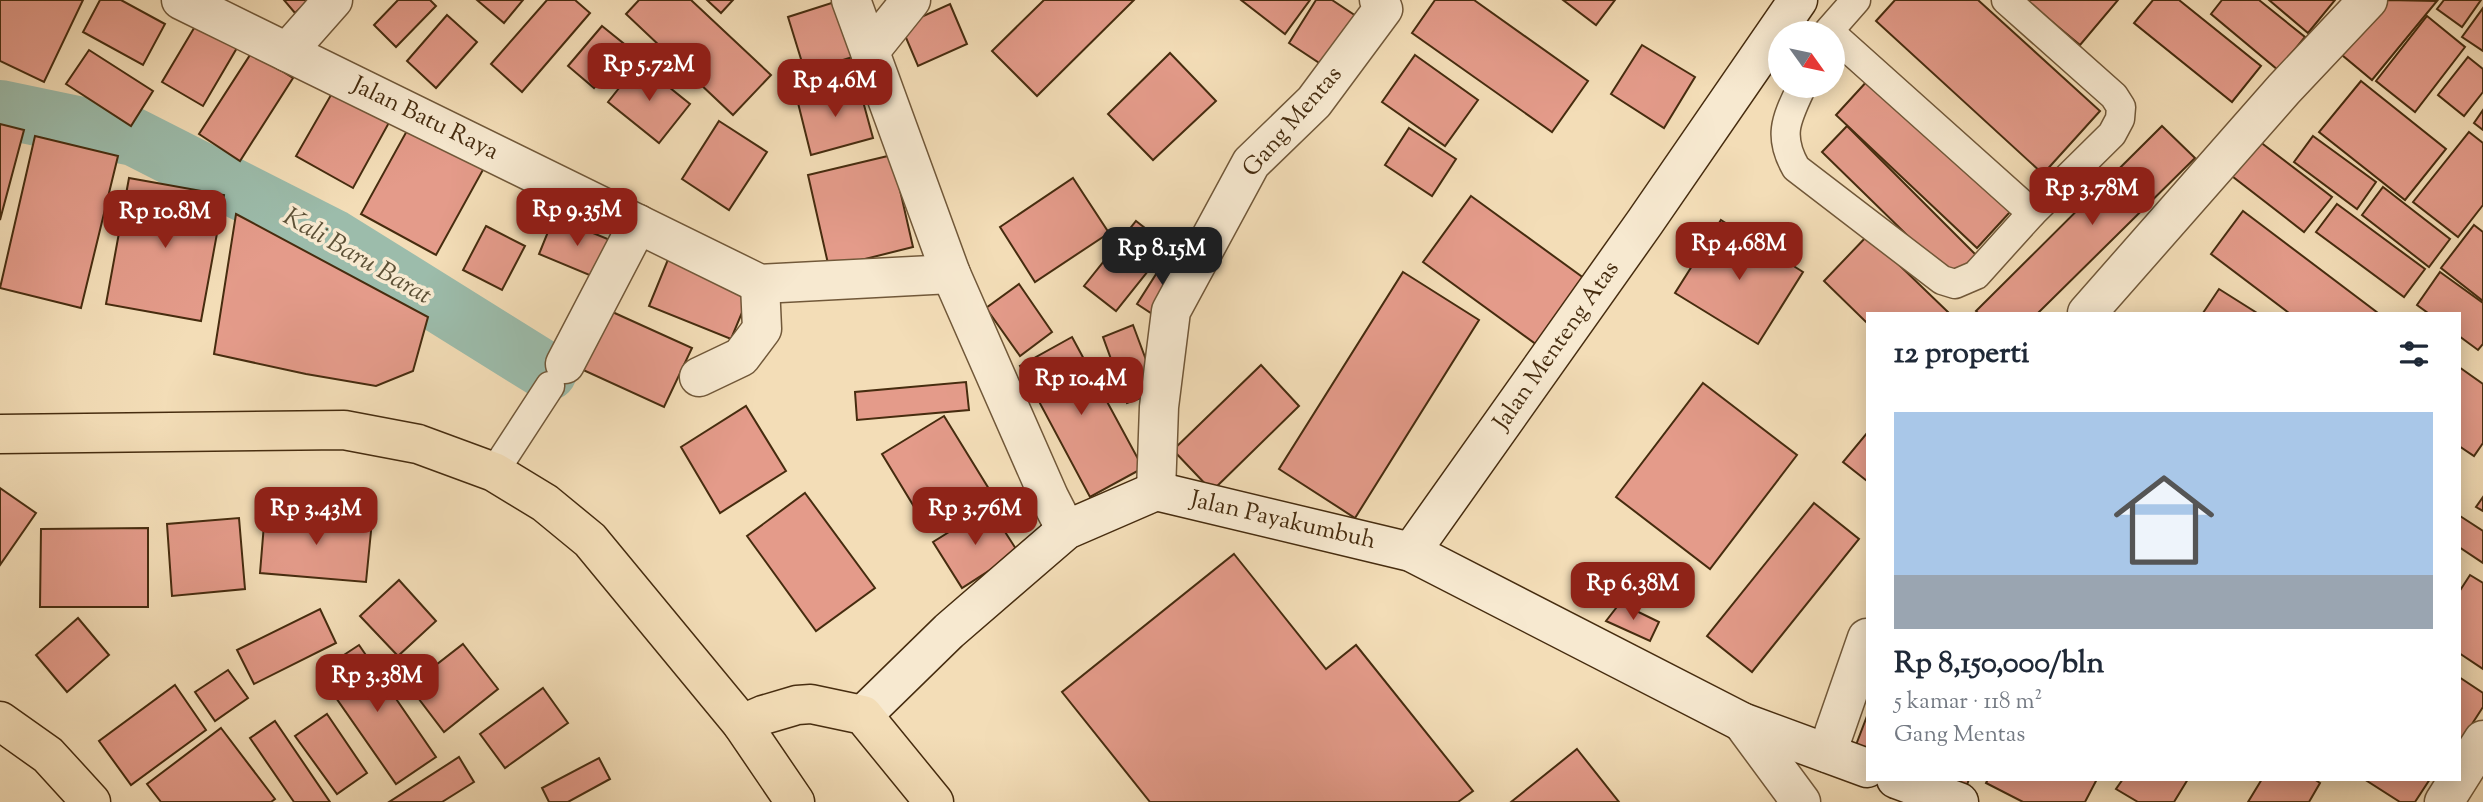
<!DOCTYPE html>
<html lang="id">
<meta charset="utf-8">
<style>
body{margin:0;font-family:"Sorts Mill Goudy",serif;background:#f6f6f7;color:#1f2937;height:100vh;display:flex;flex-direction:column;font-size:26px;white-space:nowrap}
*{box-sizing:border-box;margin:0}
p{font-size:23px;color:#747a83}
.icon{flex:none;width:38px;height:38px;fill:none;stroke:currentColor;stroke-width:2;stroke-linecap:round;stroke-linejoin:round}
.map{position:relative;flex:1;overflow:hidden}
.sheet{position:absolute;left:1866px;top:312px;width:595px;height:469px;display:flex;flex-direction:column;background:#fff;border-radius:0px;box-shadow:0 4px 18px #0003}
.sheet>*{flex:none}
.needle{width:46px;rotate:123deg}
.controls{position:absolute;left:1768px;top:21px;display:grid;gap:14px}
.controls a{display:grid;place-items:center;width:77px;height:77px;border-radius:50%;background:#fff;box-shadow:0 4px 18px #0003;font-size:35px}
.price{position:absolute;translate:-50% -60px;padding:0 16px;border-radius:14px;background:#8f2418;color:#fff;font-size:23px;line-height:46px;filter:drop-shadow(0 2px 4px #0008)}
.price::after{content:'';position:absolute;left:50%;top:42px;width:21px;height:16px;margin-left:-10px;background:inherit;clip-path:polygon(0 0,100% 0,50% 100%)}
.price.current{background:#222;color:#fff}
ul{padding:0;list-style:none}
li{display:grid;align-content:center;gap:14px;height:371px;padding:0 28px}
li+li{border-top:2px solid #e0e1e3}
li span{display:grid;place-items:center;height:217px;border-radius:0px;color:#555}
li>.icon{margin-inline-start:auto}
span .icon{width:126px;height:126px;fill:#fffc;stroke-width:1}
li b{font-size:30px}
h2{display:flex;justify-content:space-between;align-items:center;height:84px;padding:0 28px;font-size:30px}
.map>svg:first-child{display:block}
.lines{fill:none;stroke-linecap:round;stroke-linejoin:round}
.canal{stroke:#9cbcab;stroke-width:58}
.building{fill:#e49b8a;stroke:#462c0f;stroke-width:2}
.lane-casing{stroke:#715839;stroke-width:31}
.street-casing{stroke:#715839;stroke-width:41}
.secondary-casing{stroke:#462c0f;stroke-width:41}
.primary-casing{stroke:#462c0f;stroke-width:41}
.lane{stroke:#f7e9d0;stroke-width:28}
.street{stroke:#f7e9d0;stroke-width:38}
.secondary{stroke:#f7e9d0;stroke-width:38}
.primary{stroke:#f3ddb7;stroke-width:38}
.labels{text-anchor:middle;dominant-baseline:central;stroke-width:7;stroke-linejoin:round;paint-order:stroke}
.street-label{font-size:24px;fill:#462c0f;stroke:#f7e9d0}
.water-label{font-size:26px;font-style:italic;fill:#5c5036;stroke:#f7e9d0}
</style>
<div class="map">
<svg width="2483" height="802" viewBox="0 0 2483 802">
<rect width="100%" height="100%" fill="#f3ddb7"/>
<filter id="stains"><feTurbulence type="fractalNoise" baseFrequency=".00286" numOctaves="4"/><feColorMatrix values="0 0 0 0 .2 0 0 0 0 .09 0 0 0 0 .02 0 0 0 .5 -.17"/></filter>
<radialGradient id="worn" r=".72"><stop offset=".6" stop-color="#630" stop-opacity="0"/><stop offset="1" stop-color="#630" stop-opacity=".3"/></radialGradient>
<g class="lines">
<!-- canal -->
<path class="canal" d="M0 109 134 137 333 238 548 372"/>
</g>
<!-- building -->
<g class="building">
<path d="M0 0H83L44 82 0 61Z"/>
<path d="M100 0H121L165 24 143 65 83 32Z"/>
<path d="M284 0H309L295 13Z"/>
<path d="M398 0H430L436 6 396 47 374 25Z"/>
<path d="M477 0H523L504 23Z"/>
<path d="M547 0H575L590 13 522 92 491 64Z"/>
<path d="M639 0H691L771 75 733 115 626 14Z"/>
<path d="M707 0H733L721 13Z"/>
<path d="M841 0 862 54 805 72 788 17Z"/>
<path d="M1044 0H1134L1037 96 992 51Z"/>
<path d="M1241 0H1310L1285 34Z"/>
<path d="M1316 0H1332L1362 20 1330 70 1289 43Z"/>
<path d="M1435 0H1474L1588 81 1552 132 1412 33Z"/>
<path d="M1563 0H1615L1596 25Z"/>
<path d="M1895 0H1978L2100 111 2043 174 1876 21Z"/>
<path d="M2026 0H2118L2080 45Z"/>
<path d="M2153 0H2179L2261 66 2232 102 2134 23Z"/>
<path d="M2222 0H2259L2305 37 2278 70 2211 14Z"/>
<path d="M2269 0H2335L2308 33Z"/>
<path d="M2387 0 2437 1 2372 80 2342 55Z"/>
<path d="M2444 0H2481L2462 27 2437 9Z"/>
<path d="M950 4 967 44 918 66 901 26Z"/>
<path d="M2483 8V51L2462 37Z"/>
<path d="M447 15 477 42 436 88 407 61Z"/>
<path d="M2427 16 2465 47 2415 112 2376 81Z"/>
<path d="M200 18 241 41 203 106 162 82Z"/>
<path d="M602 26 628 47 594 88 568 66Z"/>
<path d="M1642 45 1695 77 1664 128 1611 94Z"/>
<path d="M89 50 153 91 131 126 66 84Z"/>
<path d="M252 52 293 78 240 161 199 134Z"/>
<path d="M1170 53 1216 101 1153 160 1108 114Z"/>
<path d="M1415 55 1478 100 1445 146 1382 102Z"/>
<path d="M2468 57 2483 69V92L2464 116 2438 95Z"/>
<path d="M639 63 690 104 659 143 608 102Z"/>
<path d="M1869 79 2010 212 1977 248 1836 115Z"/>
<path d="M2361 81 2446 149 2405 200 2319 132Z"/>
<path d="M858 83 873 138 811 155 797 99Z"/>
<path d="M335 88 391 119 353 188 296 156Z"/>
<path d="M2483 110V130L2474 123Z"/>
<path d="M719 121 767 152 729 210 682 179Z"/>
<path d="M0 124 24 130 0 220Z"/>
<path d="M1847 126 1976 255 1952 279 1822 152Z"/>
<path d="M2162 126 2195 158 2038 313H1978L1976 311Z"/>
<path d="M409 127 484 168 436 255 361 214Z"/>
<path d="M1409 128 1456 159 1432 196 1385 165Z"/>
<path d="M2469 132 2483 143V205L2458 237 2413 202Z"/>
<path d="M35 136 118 156 81 308 0 288Z"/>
<path d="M2313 136 2376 182 2357 209 2294 162Z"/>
<path d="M2255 138 2332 197 2304 232 2228 173Z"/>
<path d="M892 155 913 247 829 268 808 175Z"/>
<path d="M129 178 224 195 201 321 106 304Z"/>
<path d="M1073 178 1109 233 1035 282 1000 227Z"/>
<path d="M2383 187 2450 239 2429 267 2362 215Z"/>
<path d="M1471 196 1592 284 1544 350 1423 262Z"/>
<path d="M2337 204 2425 269 2404 297 2316 232Z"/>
<path d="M2243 211 2378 313H2289L2211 254Z"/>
<path d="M236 214 428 317 413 371 376 386 306 374 214 354Z"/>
<path d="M554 217 615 242 599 279 539 254Z"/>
<path d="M1721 220 1803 272 1758 344 1675 293Z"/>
<path d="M1136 221 1168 246 1116 311 1084 286Z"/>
<path d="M2474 225 2483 232V301L2441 268Z"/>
<path d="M486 226 525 246 502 290 463 270Z"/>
<path d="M1868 235 1949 313H1867V323L1824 281Z"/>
<path d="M669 257 751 291 731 339 649 306Z"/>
<path d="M1167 257 1187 270 1157 317 1137 304Z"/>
<path d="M1403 272 1479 320 1355 518 1279 469Z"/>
<path d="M2440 272 2483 303V344L2478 350 2459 336V313H2428L2417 305Z"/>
<path d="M1019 284 1052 332 1020 356 986 308Z"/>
<path d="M2219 289 2257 313H2203Z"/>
<path d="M608 310 692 348 664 407 581 369Z"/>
<path d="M1133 325 1158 392 1127 403 1103 337Z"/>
<path d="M1072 337 1143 468 1090 497 1020 366Z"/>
<path d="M1261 365 1299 406 1212 491 1173 450Z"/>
<path d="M2459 367 2483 384V443L2474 456 2459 446Z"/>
<path d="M966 382 969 410 857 420 855 392Z"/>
<path d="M1703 383 1797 455 1710 569 1616 497Z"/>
<path d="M746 406 786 471 720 513 681 447Z"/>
<path d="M944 416 989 489 927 528 882 454Z"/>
<path d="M1867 433V481L1843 462Z"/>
<path d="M0 488 36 513 0 565Z"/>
<path d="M805 493 875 588 816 631 747 536Z"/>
<path d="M2483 497V511L2476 507Z"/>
<path d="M1814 503 1859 539 1752 672 1707 636Z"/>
<path d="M989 507 1018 552 962 588 933 542Z"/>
<path d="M265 512 372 521 366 582 260 573Z"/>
<path d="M2460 516 2483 531V563L2459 547Z"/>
<path d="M239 518 245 589 172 596 167 524Z"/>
<path d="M148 528V607H40L41 529Z"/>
<path d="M1234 554 1326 669 1356 645 1473 791 1458 802H1150L1062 692Z"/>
<path d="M2470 575 2483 583V669L2459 653V592Z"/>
<path d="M399 580 436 621 398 656 360 616Z"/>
<path d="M1620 603 1659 622 1650 641 1606 621Z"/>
<path d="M320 609 336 643 254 684 237 650Z"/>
<path d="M78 618 109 655 67 692 36 655Z"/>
<path d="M463 644 498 689 444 732 409 686Z"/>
<path d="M359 645 436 757 396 784 318 672Z"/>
<path d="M228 670 248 698 215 721 195 692Z"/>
<path d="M2459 677 2483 693V707L2459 744Z"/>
<path d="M175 685 206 730 131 785 99 741Z"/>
<path d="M543 688 568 723 505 768 480 734Z"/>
<path d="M327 714 367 773 337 794 295 736Z"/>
<path d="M1867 716V750L1856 745Z"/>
<path d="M275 721 330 802H294L250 738Z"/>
<path d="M221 728 275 799 271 802H161L147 784Z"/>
<path d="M1577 749 1619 802H1511Z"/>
<path d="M459 757 474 782 442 802H389Z"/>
<path d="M599 758 610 779 568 802H549L542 788Z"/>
<path d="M1943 779H1969L1966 788Z"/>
<path d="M1988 779H2097L2085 802H2023L1986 783Z"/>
<path d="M2123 779H2188L2174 802H2138L2116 789Z"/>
<path d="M2262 779H2314L2320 783 2309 802H2248Z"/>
<path d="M2364 779H2430L2415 802H2400Z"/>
</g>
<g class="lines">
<defs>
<g id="lane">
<path d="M1827 33 1856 0"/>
<path d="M1832 34 2032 213"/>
<path d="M1802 86C1787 118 1777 135 1796 168L1942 280 1955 284 1976 275 2032 213 2112 134 2120 119 2121 107 2114 96 2006 0"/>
<path d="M494 472 550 386"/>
</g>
<g id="street">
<path d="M181 0 760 284 951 274"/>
<path d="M851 0 951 274 1049 497 1066 530"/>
<path d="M870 51 911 0"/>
<path d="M287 52 333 0"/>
<path d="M2087 313 2284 89 2368 0"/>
<path d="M565 364 638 224"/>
<path d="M699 377 741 357 762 329 760 284"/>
<path d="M1156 491 1159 407 1171 311 1251 163 1314 102 1383 9 1379 0"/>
<path d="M1742 722 1801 802"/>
<path d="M1827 753 1867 638"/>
<path d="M2444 802 2483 740"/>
</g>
<g id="secondary">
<path d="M1411 552 1645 222 1798 0"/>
<path d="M863 715 949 631 1066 530 1156 491 1411 552 1742 722 1867 768"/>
<path d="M1896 779 1959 802"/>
</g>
<g id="primary">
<path d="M0 434 344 430 418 444 494 472 545 503 590 540 742 724 795 802"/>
<path d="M0 721 48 755 91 802"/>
<path d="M742 724 763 715 797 705 811 704 863 715 934 802"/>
</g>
</defs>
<!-- lane casing -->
<use href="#lane" class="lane-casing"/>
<!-- street casing -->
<use href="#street" class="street-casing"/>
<!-- secondary casing -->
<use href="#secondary" class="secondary-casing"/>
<!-- primary casing -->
<use href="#primary" class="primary-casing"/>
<!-- lane -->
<use href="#lane" class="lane"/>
<!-- street -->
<use href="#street" class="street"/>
<!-- secondary -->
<use href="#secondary" class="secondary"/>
<!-- primary -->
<use href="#primary" class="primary"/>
</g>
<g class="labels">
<!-- street labels -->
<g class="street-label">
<text transform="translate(425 119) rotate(26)">Jalan Batu Raya</text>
<text transform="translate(1293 122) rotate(-49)">Gang Mentas</text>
<text transform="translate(1557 346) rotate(-55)">Jalan Menteng Atas</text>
<text transform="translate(1283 521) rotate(13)">Jalan Payakumbuh</text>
</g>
<!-- water labels -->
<g class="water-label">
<text transform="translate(357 257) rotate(30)">Kali Baru Barat</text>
</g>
</g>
<rect width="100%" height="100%" filter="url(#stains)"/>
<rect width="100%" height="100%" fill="url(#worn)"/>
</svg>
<div class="controls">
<a><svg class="needle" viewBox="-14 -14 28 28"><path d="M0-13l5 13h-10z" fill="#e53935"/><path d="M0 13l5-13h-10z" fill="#747a83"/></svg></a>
</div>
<b class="price" style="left:649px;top:103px">Rp 5.72M</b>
<b class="price" style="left:835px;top:119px">Rp 4.6M</b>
<b class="price" style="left:2092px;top:227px">Rp 3.78M</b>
<b class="price" style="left:577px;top:248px">Rp 9.35M</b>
<b class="price" style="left:165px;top:250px">Rp 10.8M</b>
<b class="price" style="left:1739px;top:282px">Rp 4.68M</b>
<b class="price current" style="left:1162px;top:287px">Rp 8.15M</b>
<b class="price" style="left:1081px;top:417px">Rp 10.4M</b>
<b class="price" style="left:316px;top:547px">Rp 3.43M</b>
<b class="price" style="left:975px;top:547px">Rp 3.76M</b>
<b class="price" style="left:1633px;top:622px">Rp 6.38M</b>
<b class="price" style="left:377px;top:714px">Rp 3.38M</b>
<section class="sheet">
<h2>12 properti<svg class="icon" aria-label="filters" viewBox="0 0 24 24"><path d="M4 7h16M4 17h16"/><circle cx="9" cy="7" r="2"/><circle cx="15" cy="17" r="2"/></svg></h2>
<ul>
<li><span style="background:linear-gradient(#a9c7e8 75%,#9aa5b1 0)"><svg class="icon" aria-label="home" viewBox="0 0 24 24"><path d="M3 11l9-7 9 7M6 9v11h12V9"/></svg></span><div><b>Rp 8,150,000/bln</b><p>5 kamar · 118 m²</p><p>Gang Mentas</p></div></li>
</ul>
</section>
</div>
